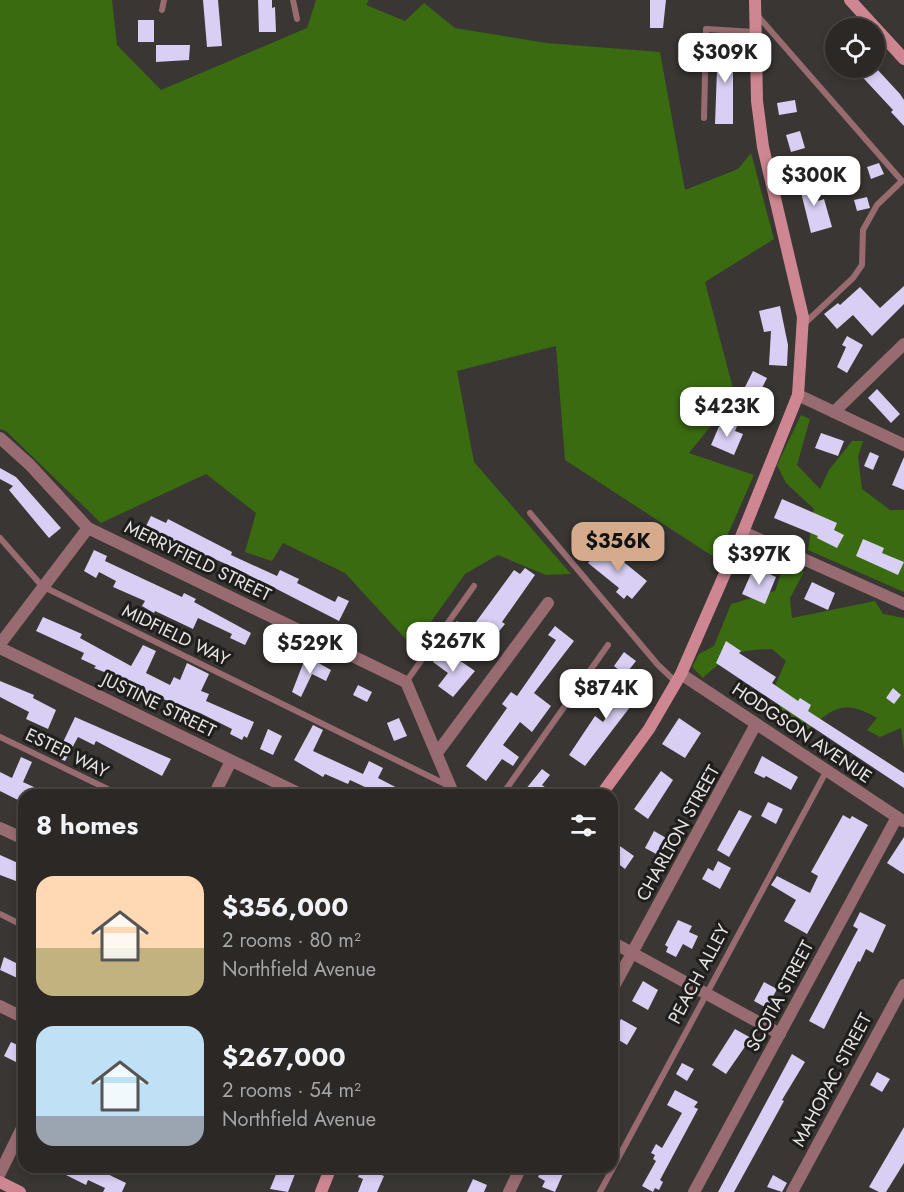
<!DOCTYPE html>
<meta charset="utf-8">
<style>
body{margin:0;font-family:Jost,sans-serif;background:#373432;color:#f1f3f6;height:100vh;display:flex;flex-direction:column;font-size:22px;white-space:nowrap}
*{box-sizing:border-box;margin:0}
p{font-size:20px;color:#a6a6a7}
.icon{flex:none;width:33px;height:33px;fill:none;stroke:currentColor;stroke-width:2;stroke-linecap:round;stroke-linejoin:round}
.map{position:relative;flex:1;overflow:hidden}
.sheet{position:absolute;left:18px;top:789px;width:600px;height:384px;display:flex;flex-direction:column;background:#2b2826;border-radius:18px;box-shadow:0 3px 9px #0003,0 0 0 2px #474443}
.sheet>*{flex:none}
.tools{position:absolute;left:825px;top:18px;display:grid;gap:12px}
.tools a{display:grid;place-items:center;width:60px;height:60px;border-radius:50%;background:#2b2826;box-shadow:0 3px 9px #0003,0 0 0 2px #474443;font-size:30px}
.price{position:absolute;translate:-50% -51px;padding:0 14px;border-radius:12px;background:#fff;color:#222;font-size:20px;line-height:39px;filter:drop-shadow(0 2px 3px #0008)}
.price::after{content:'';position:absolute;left:50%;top:36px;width:18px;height:14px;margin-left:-9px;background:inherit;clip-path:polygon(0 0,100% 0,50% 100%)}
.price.on{background:#d6ab8b;color:#111}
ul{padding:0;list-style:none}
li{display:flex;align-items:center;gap:18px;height:150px;padding:0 18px}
li span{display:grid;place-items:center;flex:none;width:168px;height:120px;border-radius:18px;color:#555}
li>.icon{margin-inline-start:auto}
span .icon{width:72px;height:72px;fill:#fffc;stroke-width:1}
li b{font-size:26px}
h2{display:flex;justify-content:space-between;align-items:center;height:72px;padding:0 18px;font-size:26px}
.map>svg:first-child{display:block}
.forest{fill:#3a6b10}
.building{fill:#d9cef3}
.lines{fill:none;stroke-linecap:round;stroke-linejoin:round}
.lane{stroke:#986b71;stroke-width:6}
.street{stroke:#986b71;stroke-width:12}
.secondary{stroke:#ce8792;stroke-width:12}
.labels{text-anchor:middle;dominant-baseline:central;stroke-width:6;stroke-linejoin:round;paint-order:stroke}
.street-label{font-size:18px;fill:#e7e5e3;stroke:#1f1e1c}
</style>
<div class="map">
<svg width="904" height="1192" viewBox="0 0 904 1192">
<rect width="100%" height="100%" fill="#393633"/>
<!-- forest -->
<g class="forest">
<path d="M0 0H112L117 45 161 90 307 28 316 0H369L366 5 405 21 424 3 455 28 546 43 660 52 685 190 738 169 751 153 774 239 705 282 735 396 689 453 754 475 717 559 565 460 556 346 457 371 474 462 571 574 546 575 498 555 465 574 413 647 345 573 283 543 272 561 245 552 256 513 206 474 101 523 6 431 0 429Z"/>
<path d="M801 415 810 419 797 465 820 489 829 470 852 441H863L858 457 862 489 890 510H904V592L808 550 814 509 786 483 777 465Z"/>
<path d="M795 564 804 572 790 598 792 618 875 601 883 614 904 618V750L901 728 880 737 867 730 877 718C843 699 836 707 808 729L780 716 776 683 786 661 772 649C736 650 730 653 703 678L692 667 699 654 714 646 731 604 775 591 783 568Z"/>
</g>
<!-- building -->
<g class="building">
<path d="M203 0H218L222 46 207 47Z"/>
<path d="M258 0H272V8L275 7 276 32H259Z"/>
<path d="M650 0H666L663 28H650Z"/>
<rect x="138" y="20" width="16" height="22"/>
<path d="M718 42H733V124H715Z"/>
<path d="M156 45H190L189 60 156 62Z"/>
<path d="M854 68H876L900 94 904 100V126L891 112 893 110Z"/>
<path d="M795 100 797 112 779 115 777 103Z"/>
<path d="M800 131 805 148 791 152 786 135Z"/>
<path d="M879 163 884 174 871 179 867 167Z"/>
<path d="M812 177 818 201 824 199 832 227 811 233 798 180Z"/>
<path d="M867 197 870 208 857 211 854 200Z"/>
<path d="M904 286V304L872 336 853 315 837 329 824 314 838 303 840 305 860 287 880 308Z"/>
<path d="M780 306 788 345 787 366 769 365 771 331 764 332 759 311Z"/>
<path d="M847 336 863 345 847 373 837 367 846 347 842 345Z"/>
<path d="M753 371 767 378 759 394 745 387Z"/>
<path d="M877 389 900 414 891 423 868 398Z"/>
<path d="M727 420 738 424 735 431 743 434 734 455 711 445 720 424 724 425Z"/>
<path d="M821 433 844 441 838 456 815 448Z"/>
<path d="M870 452 879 456 873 470 864 466Z"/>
<path d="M904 457V490L892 485Z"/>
<path d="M0 468 16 477 61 528 49 538 9 490 13 486 0 479Z"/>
<path d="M782 499 837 523 834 530 844 535 837 548 817 538 818 536 774 518Z"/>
<path d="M151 516 166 523 168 519 232 552 231 555 277 576 280 570 299 579 297 583 335 602 338 596 349 601 339 621 259 580 257 584 247 579 249 575 226 564 155 533 153 537 143 532Z"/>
<path d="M863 539 884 548 882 553 904 562 898 575 856 556Z"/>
<path d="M603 545 647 581 632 599 627 595 624 599 616 592 619 588 588 563Z"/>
<path d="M94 550 107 556 105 561 182 597 184 593 196 599 194 602 251 633 245 645 230 638 232 634 198 618 193 629 155 611 154 613 142 606 145 601 113 587 116 581 99 572 96 578 84 571Z"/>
<path d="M754 567 776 577 765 604 742 594Z"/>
<path d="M525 568 535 575 502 622 505 624 482 652 451 629 457 621 470 630 514 570 520 574Z"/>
<path d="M812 582 835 593 828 610 804 599Z"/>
<path d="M43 617 82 634 80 638 131 666 143 645 156 651 146 673 170 685 174 677 180 680 187 663 209 674 201 691 209 694 206 701 254 722 247 738 244 736 242 740 230 734 232 729 200 713 137 689 123 682 124 680 94 668 96 666 81 659 84 653 36 631Z"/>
<path d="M555 626 574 641 534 693 551 706 532 732 520 722 503 745 519 757 513 766 502 759 486 781 466 766 507 708 502 704 511 692 517 696 556 640 548 635Z"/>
<path d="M726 641 741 651 739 653 776 677 772 683 798 701 800 698 811 705 808 711 904 773V788L716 663Z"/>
<path d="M443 649 475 671 453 697 438 686 448 673 433 662Z"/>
<path d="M624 652 636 661 625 675 614 666Z"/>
<path d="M306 656 331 670 326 681 312 674 301 697 292 692Z"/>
<path d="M621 675 643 690 585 766 569 755 595 716 603 722 615 706 604 698Z"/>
<path d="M0 681 34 695 33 698 56 710 48 729 26 719 29 712 0 697Z"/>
<path d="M358 685 372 692 367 702 353 695Z"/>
<path d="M893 688 901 695 894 704 886 698Z"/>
<path d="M75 717 171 759 162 776 96 741 94 745 78 737 65 761 56 757Z"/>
<path d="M399 718 407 736 394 741 387 723Z"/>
<path d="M679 718 701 733 685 758 662 744Z"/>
<path d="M313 725 323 730 313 751 363 774 369 761 383 768 378 778 411 795H382L350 780 348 784 325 774 323 777 294 760Z"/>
<path d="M268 729 282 736 273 755 260 749Z"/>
<path d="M762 756 798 777 791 790 766 776 764 778 754 773Z"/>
<path d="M21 757 32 762 23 782 51 795H20L18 800 0 791V772L12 778Z"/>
<path d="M542 769 550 775 542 785 556 795H521Z"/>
<path d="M661 771 673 780 648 819 634 809Z"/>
<path d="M768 802 783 809 776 824 761 816Z"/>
<path d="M739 810 752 816 729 857 717 850Z"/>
<path d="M843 815 850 819 852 816 868 825 807 934 784 921 796 900 771 885 777 876 810 893 818 876 811 872Z"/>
<path d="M654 831 668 839 660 856 645 848Z"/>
<path d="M904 837V874L887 863Z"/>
<path d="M617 844 634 856 625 869 612 859V851Z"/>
<path d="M0 855 18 863 17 866 24 869V884L0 875Z"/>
<path d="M718 861 731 868 720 889 702 879 708 868 713 871Z"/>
<path d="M860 912 886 925 873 953 866 949 860 962 858 961 824 1029 809 1021 858 929 853 926Z"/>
<path d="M678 920 692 926 689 932 698 936 692 949 683 944 676 957 666 952 668 947 665 945Z"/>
<path d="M4 957 24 967V981L0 970Z"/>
<path d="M643 981 658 990 648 1010 632 1001Z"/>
<path d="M764 982 777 989 767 1008 754 1001Z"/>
<path d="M621 1019 637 1028 627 1045 612 1036Z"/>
<path d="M735 1029 751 1038 726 1074 712 1065Z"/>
<path d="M11 1042 24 1048V1066L4 1056Z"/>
<path d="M792 1054 805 1062 782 1100 784 1101 734 1192H718Z"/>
<path d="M682 1063 694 1069 687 1081 676 1074Z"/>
<path d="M877 1072 890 1079 882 1092 870 1085Z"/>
<path d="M675 1090 698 1102 694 1107 698 1109 660 1180 663 1182 659 1190 655 1188 653 1192 642 1186 656 1161 653 1159 655 1155 651 1153 656 1144 662 1148 682 1113 667 1105Z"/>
<path d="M904 1127V1163L886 1192H879L869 1187Z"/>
<path d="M50 1167H93L126 1183 122 1192H103L105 1188 88 1180 86 1185Z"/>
<path d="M279 1167 297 1169 288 1192 270 1189Z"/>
<path d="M362 1167 384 1176 377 1192H358L363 1179 358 1177Z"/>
<path d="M543 1167H566L555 1192 542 1187 545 1181 538 1177Z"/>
<path d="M773 1175 787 1183 782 1192 767 1187Z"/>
<path d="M473 1179 487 1185 484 1192H467Z"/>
</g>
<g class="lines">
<!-- lane -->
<g class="lane">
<path d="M293 0 297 19"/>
<path d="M162 10 164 0"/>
<path d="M757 15 902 181 877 205 863 230 862 265 853 278 803 325"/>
<path d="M704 118 706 29 755 32"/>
<path d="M530 513 658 665 676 682"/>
<path d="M0 538 42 586 447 785"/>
<path d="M406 682 474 586"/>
<path d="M0 737 120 795"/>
<path d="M502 795 608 645"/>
<path d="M0 914 24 926"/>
<path d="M600 1192 827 770"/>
</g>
<!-- street -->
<g class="street">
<path d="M798 395 904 445"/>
<path d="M834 412 904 344"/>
<path d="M0 438 30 465 88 528 406 682 454 795"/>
<path d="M743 532 904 604"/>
<path d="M0 644 88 528"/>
<path d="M0 648 302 795"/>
<path d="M681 674 903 821"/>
<path d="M437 753 548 603"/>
<path d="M214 795 231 761"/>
<path d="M0 828 24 839"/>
<path d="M612 942 780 1034"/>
<path d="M612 990 756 724"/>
<path d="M0 1006 24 1018"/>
<path d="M0 1173 24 1124"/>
<path d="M509 1192 521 1167"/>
<path d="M694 1192 897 817"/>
<path d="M792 1192 904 985"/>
</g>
<!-- secondary -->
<g class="secondary">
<path d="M850 0 904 59"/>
<path d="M601 795 649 729 681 674 743 532 798 395 803 317 763 147 757 101 755 0"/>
<path d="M0 1182 20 1192"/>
<path d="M321 1192 331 1167"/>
</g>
</g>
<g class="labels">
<!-- street labels -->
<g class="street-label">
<text transform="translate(198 561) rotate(26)">MERRYFIELD STREET</text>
<text transform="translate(176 635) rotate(26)">MIDFIELD WAY</text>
<text transform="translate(159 705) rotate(26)">JUSTINE STREET</text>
<text transform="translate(802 733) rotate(34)">HODGSON AVENUE</text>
<text transform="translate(67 753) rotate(26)">ESTEP WAY</text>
<text transform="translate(678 833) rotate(-61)">CHARLTON STREET</text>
<text transform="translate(699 974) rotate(-62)">PEACH ALLEY</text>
<text transform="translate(780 996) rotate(-62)">SCOTIA STREET</text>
<text transform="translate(832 1080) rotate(-62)">MAHOPAC STREET</text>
</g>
</g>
</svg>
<div class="tools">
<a><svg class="icon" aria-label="locate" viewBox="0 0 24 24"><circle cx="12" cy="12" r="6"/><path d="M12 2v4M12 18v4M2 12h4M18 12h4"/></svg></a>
</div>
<b class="price" style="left:725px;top:84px">$309K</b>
<b class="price" style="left:814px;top:207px">$300K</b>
<b class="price" style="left:727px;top:438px">$423K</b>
<b class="price on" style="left:618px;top:573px">$356K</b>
<b class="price" style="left:759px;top:586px">$397K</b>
<b class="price" style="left:453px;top:673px">$267K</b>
<b class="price" style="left:310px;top:675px">$529K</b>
<b class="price" style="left:606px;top:720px">$874K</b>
<section class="sheet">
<h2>8 homes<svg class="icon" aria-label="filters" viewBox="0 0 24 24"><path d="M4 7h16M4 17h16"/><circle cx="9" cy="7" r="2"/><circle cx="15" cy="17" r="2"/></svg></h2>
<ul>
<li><span style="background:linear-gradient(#ffd9b3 60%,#c2b280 0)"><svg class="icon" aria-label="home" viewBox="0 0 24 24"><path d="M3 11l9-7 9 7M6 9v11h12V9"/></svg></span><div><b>$356,000</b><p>2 rooms · 80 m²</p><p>Northfield Avenue</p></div></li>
<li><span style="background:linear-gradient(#bfe0f5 75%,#9aa5b1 0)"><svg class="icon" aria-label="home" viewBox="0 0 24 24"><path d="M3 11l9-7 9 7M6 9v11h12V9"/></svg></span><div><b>$267,000</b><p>2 rooms · 54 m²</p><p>Northfield Avenue</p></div></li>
</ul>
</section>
</div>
